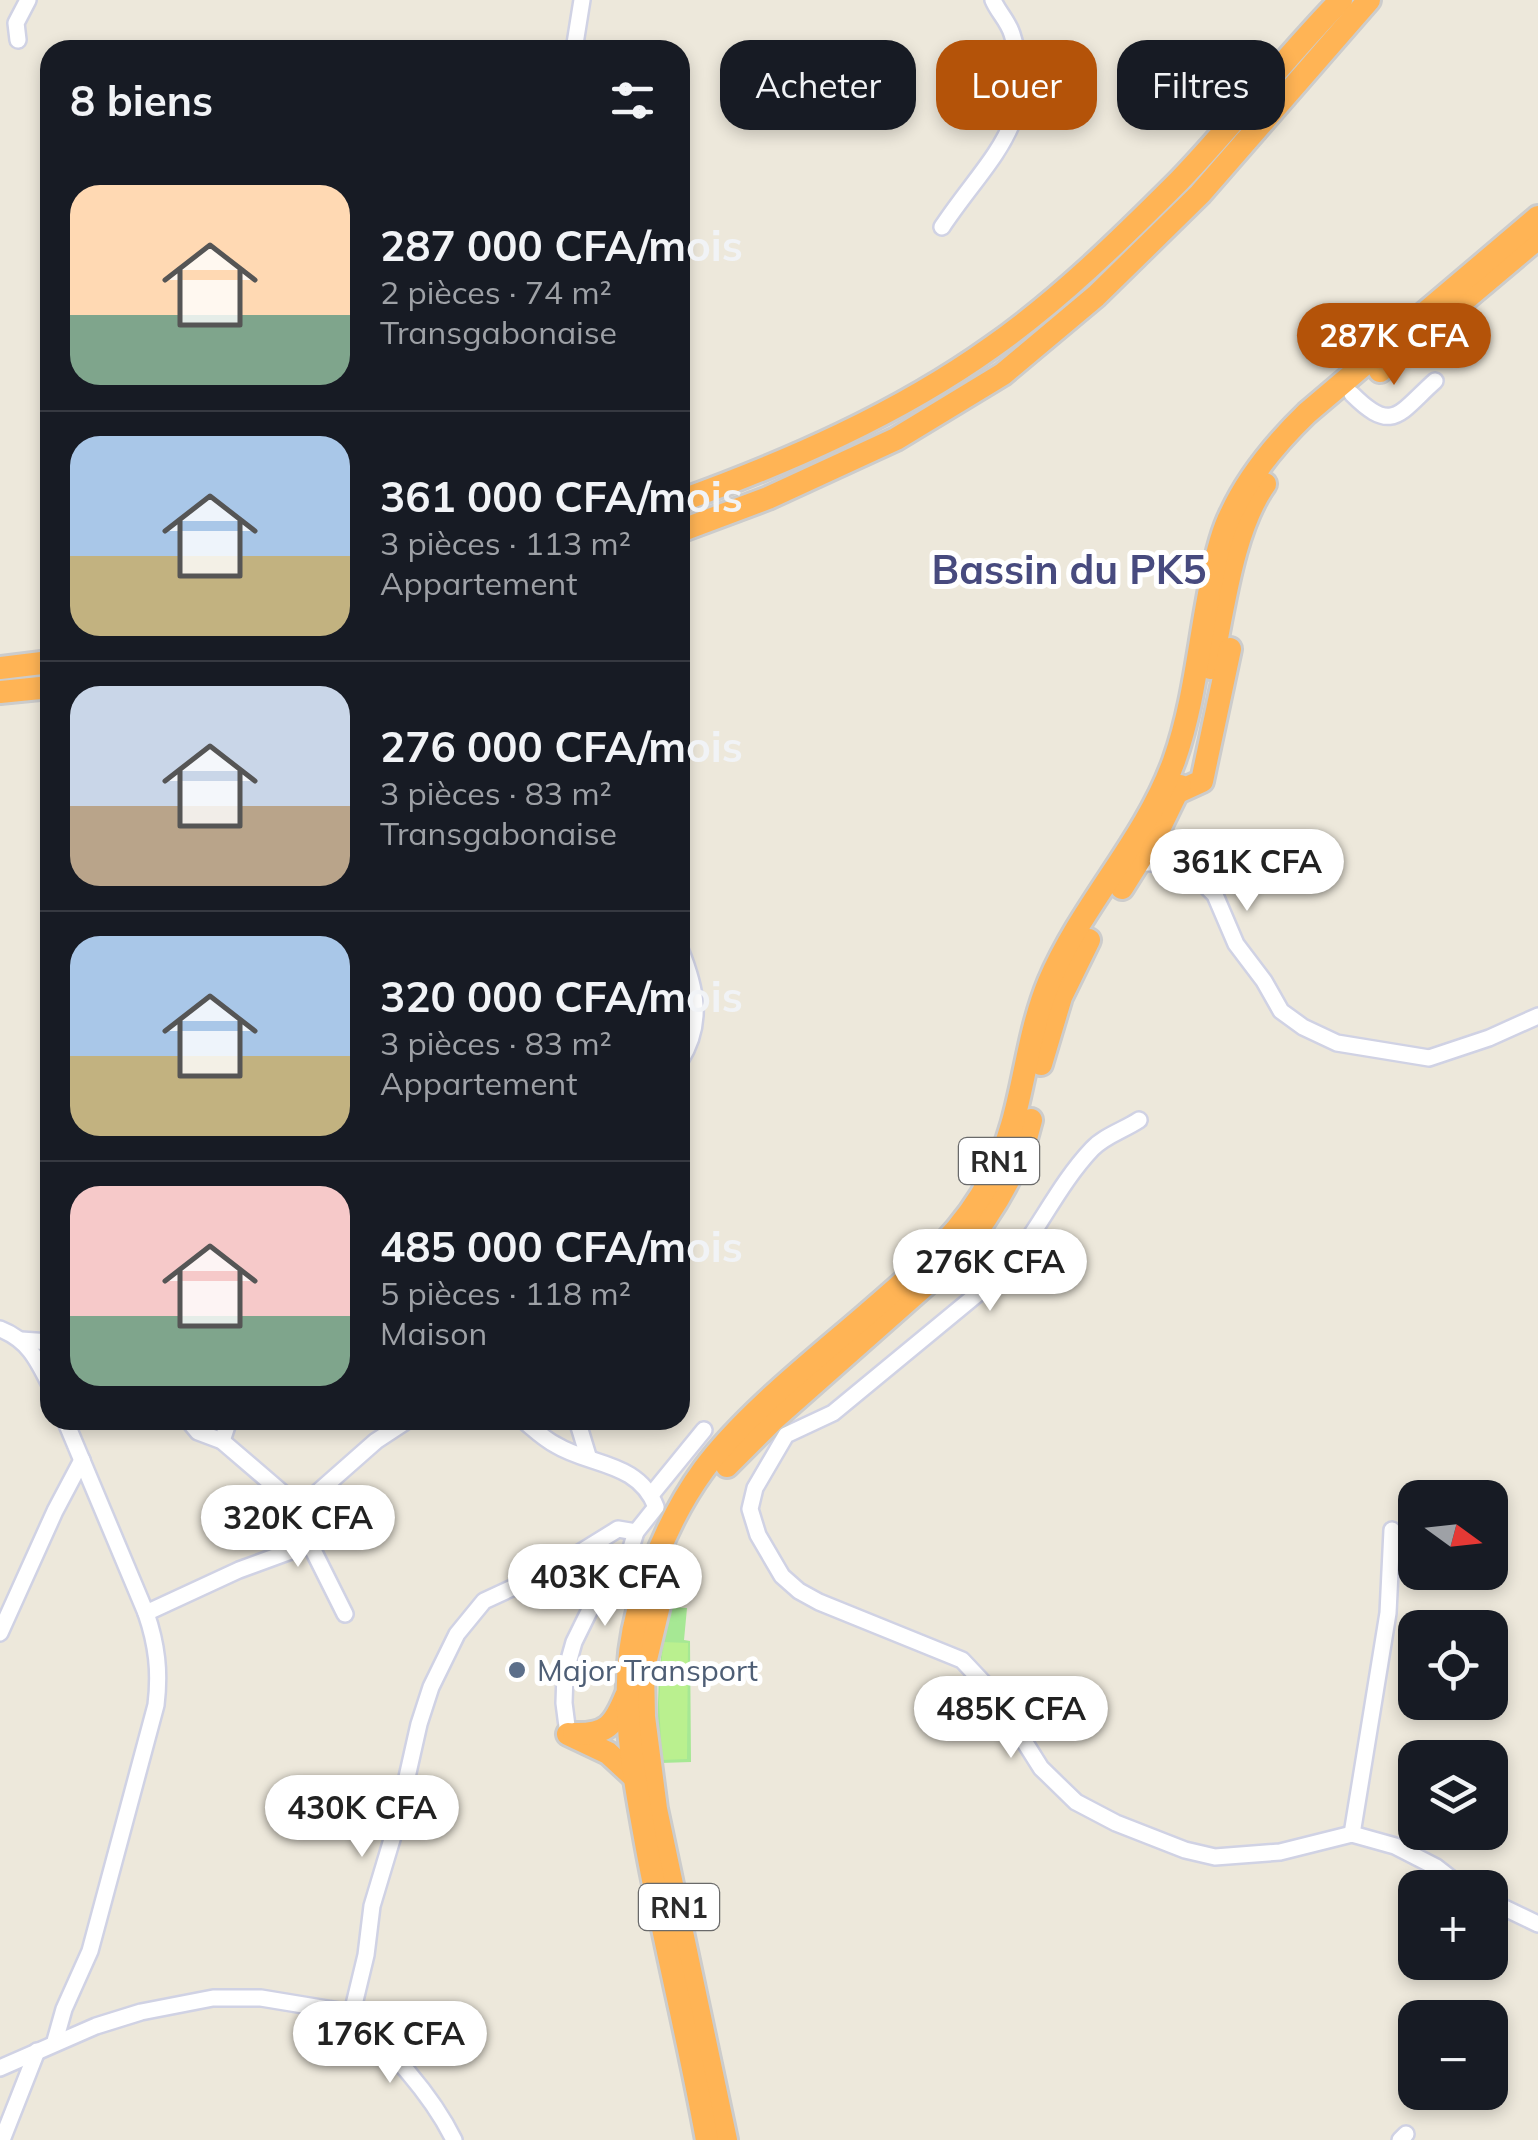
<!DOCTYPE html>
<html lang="fr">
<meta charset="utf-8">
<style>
body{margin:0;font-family:Mulish,sans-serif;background:#20242c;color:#f1f3f6;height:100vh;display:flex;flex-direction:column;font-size:38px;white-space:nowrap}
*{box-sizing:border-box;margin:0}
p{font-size:32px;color:#9ea1a6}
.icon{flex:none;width:55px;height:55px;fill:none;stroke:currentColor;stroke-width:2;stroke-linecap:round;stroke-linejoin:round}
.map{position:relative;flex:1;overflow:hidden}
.panel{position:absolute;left:40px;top:40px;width:650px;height:1390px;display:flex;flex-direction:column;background:#171b24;border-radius:30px;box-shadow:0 5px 15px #0003}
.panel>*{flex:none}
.top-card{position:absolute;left:720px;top:40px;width:668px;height:90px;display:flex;gap:20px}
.needle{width:65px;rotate:105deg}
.controls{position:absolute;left:1398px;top:1480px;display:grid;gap:20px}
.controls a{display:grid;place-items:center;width:110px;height:110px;border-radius:20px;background:#171b24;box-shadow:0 5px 15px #0003;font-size:50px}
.price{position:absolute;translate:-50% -85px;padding:0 22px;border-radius:35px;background:#fff;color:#222;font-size:32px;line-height:65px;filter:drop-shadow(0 2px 5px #0008)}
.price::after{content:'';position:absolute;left:50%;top:60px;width:30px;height:22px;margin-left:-15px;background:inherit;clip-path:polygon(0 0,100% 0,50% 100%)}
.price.active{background:#b45309;color:#fff}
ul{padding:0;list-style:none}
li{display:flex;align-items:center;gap:30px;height:250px;padding:0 30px}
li+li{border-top:2px solid #363941}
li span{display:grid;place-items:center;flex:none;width:280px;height:200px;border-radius:30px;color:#555}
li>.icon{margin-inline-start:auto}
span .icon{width:120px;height:120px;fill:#fffc;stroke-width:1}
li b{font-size:42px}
h2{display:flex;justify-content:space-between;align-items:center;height:120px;padding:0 30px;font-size:42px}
.chip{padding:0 35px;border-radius:30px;background:#171b24;box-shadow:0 5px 15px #0003;font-size:35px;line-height:90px}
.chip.active{background:#b45309;color:#fff}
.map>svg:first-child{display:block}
.green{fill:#a6e894}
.pitch{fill:#baf08f}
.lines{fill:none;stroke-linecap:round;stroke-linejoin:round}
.minor-casing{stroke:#d0d2e4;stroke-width:20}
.highway-casing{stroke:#ccc;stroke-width:28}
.minor{stroke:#fff;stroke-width:15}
.highway{stroke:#ffb455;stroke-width:22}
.service-dot{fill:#5c6f8a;stroke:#fff;stroke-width:4}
.labels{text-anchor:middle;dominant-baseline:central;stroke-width:10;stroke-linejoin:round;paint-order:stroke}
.shield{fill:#fff;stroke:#6a6a6a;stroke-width:2.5}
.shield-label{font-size:28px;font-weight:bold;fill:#2a2a2a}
.service-label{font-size:30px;fill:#4e5e75;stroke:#fff;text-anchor:start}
.district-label{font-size:40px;font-weight:bold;fill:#474a7e;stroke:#fff}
</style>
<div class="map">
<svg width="1538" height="2140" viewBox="0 0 1538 2140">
<rect width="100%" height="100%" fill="#ede8db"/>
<!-- green -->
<path class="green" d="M669 1607 687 1608 684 1640 690 1641 691 1762 661 1763C655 1709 658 1660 669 1607Z"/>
<!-- pitch -->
<path class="pitch" d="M663 1642 688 1643 687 1759 662 1760 659 1703Z"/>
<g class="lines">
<defs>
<g id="minor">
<path d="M18 40 16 23 28 0"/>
<path d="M574 50 582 0"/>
<path d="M942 227C987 159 1041 122 1012 34 1008 21 998 12 993 0"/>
<path d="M1352 394C1393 435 1399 413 1435 381"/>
<path d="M1138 863H1154L1199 879 1215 895 1236 944 1264 981 1281 1011 1303 1027 1337 1043 1429 1058 1489 1038 1538 1016"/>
<path d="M680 949C696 988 704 1023 680 1061"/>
<path d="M1139 1120C1124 1130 1104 1136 1092 1149 1057 1186 1037 1234 1004 1272L833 1413 786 1435 755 1488 750 1509 758 1535 782 1576 799 1591 819 1602 962 1660 995 1695 1041 1768 1076 1802 1116 1823 1185 1850 1215 1857 1280 1852 1352 1834 1395 1846 1436 1867 1463 1888"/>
<path d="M0 1329C28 1340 37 1359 50 1385"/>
<path d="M21 1340 50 1342"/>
<path d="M188 1420 198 1432 222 1441 300 1508 376 1441 408 1420"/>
<path d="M523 1420C534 1429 544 1439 556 1445 590 1466 638 1461 656 1507L636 1532 630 1551 605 1579 574 1642 565 1674 564 1703 568 1734"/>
<path d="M577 1420 588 1456"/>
<path d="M222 1441 229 1420"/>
<path d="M651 1495 704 1430"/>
<path d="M300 1508 310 1544 345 1614"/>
<path d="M146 1613 239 1570 310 1544"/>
<path d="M0 1633 55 1511 82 1460"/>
<path d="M1352 1834 1388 1613 1392 1530"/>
<path d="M1490 1901 1538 1924"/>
<path d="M352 2013C390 2051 430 2091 454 2140"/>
<path d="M55 2041 64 2009 90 1951 156 1705C160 1672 157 1645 146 1613L65 1420"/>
<path d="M0 2068 96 2026 141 2012 213 1998H261L352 2013 366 1955 372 1906 396 1826 419 1724 431 1687 457 1634 484 1601 555 1568 618 1529 636 1532"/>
<path d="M2 2140 37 2051"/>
<path d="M1400 2140 1406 2134"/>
</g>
<g id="highway">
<path d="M1380 371 1538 238"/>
<path d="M680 501C788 462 898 414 992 347 1059 300 1121 239 1179 181 1235 123 1284 58 1341 0"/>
<path d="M680 531 768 498 896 439 1003 374 1096 296 1200 194 1369 0"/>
<path d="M0 668 50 662"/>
<path d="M1211 668C1223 613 1232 530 1265 484"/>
<path d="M0 692 50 687"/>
<path d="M1178 792 1202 781 1230 649"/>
<path d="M1122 888 1159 829 1180 786"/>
<path d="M1041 1064 1061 997 1089 940"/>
<path d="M727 1466 774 1419 956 1258C989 1218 1019 1172 1031 1120"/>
<path d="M666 1576 643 1672 644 1717 656 1809 726 2140"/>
<path d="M568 1734 608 1753 634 1777"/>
<path d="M574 1734C607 1735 614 1725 626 1696"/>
<path d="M707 2140C689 2040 664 1942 646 1843 632 1765 617 1688 638 1611 652 1562 674 1510 704 1469 744 1415 815 1359 867 1314 915 1272 961 1236 991 1178 1025 1114 1022 1048 1049 982 1082 904 1145 841 1174 761 1195 702 1199 640 1212 579 1216 557 1221 534 1231 514 1249 475 1276 443 1307 413L1538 217"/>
</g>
</defs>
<!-- minor casing -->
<use href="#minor" class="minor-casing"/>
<!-- highway casing -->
<use href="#highway" class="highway-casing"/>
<!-- minor -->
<use href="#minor" class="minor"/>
<!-- highway -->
<use href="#highway" class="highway"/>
</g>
<!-- markers -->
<circle class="service-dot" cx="517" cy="1670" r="10"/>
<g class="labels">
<!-- shield labels -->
<g class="shield">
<rect x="959" y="1138" width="80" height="46" rx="8"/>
<rect x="639" y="1884" width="80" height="46" rx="8"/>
</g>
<g class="shield-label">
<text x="999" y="1161">RN1</text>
<text x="679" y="1907">RN1</text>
</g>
<!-- service labels -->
<g class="service-label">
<text x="537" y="1670">Major Transport</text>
</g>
<!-- district labels -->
<g class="district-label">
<text x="1069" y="569">Bassin du PK5</text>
</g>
</g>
</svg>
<div class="controls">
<a><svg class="needle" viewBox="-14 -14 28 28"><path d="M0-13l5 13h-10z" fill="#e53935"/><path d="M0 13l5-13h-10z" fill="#9ea1a6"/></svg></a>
<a><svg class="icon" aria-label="locate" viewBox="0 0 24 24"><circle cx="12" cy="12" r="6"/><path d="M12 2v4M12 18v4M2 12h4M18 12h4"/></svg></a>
<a><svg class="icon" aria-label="layers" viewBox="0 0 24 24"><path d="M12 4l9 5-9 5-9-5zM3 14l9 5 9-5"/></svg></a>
<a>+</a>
<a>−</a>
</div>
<b class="price active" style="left:1394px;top:388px">287K CFA</b>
<b class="price" style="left:1247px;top:914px">361K CFA</b>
<b class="price" style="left:990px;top:1314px">276K CFA</b>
<b class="price" style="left:298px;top:1570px">320K CFA</b>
<b class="price" style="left:605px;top:1629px">403K CFA</b>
<b class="price" style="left:1011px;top:1761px">485K CFA</b>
<b class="price" style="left:362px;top:1860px">430K CFA</b>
<b class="price" style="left:390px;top:2086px">176K CFA</b>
<div class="top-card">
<a class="chip">Acheter</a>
<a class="chip active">Louer</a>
<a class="chip">Filtres</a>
</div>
<section class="panel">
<h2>8 biens<svg class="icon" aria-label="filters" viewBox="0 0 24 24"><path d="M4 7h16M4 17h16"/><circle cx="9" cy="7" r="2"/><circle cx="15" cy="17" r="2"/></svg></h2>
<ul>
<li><span style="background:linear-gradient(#ffd9b3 65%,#7fa58c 0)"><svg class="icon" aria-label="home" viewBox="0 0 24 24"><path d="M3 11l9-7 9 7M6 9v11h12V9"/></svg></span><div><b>287 000 CFA/mois</b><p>2 pièces · 74 m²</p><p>Transgabonaise</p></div></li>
<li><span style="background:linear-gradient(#a9c7e8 60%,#c2b280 0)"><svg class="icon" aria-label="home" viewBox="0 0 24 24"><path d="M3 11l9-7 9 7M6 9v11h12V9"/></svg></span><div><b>361 000 CFA/mois</b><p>3 pièces · 113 m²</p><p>Appartement</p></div></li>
<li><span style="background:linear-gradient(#c9d6e8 60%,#b9a48a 0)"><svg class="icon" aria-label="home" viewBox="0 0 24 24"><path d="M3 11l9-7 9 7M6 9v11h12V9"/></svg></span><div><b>276 000 CFA/mois</b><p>3 pièces · 83 m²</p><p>Transgabonaise</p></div></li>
<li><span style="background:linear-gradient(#a9c7e8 60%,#c2b280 0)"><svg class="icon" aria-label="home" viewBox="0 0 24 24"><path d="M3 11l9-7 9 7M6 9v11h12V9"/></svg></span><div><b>320 000 CFA/mois</b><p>3 pièces · 83 m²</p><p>Appartement</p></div></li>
<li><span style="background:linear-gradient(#f6c9c9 65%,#7fa58c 0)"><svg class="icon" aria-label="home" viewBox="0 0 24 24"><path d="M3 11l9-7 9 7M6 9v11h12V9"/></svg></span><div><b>485 000 CFA/mois</b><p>5 pièces · 118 m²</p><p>Maison</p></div></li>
</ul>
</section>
</div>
